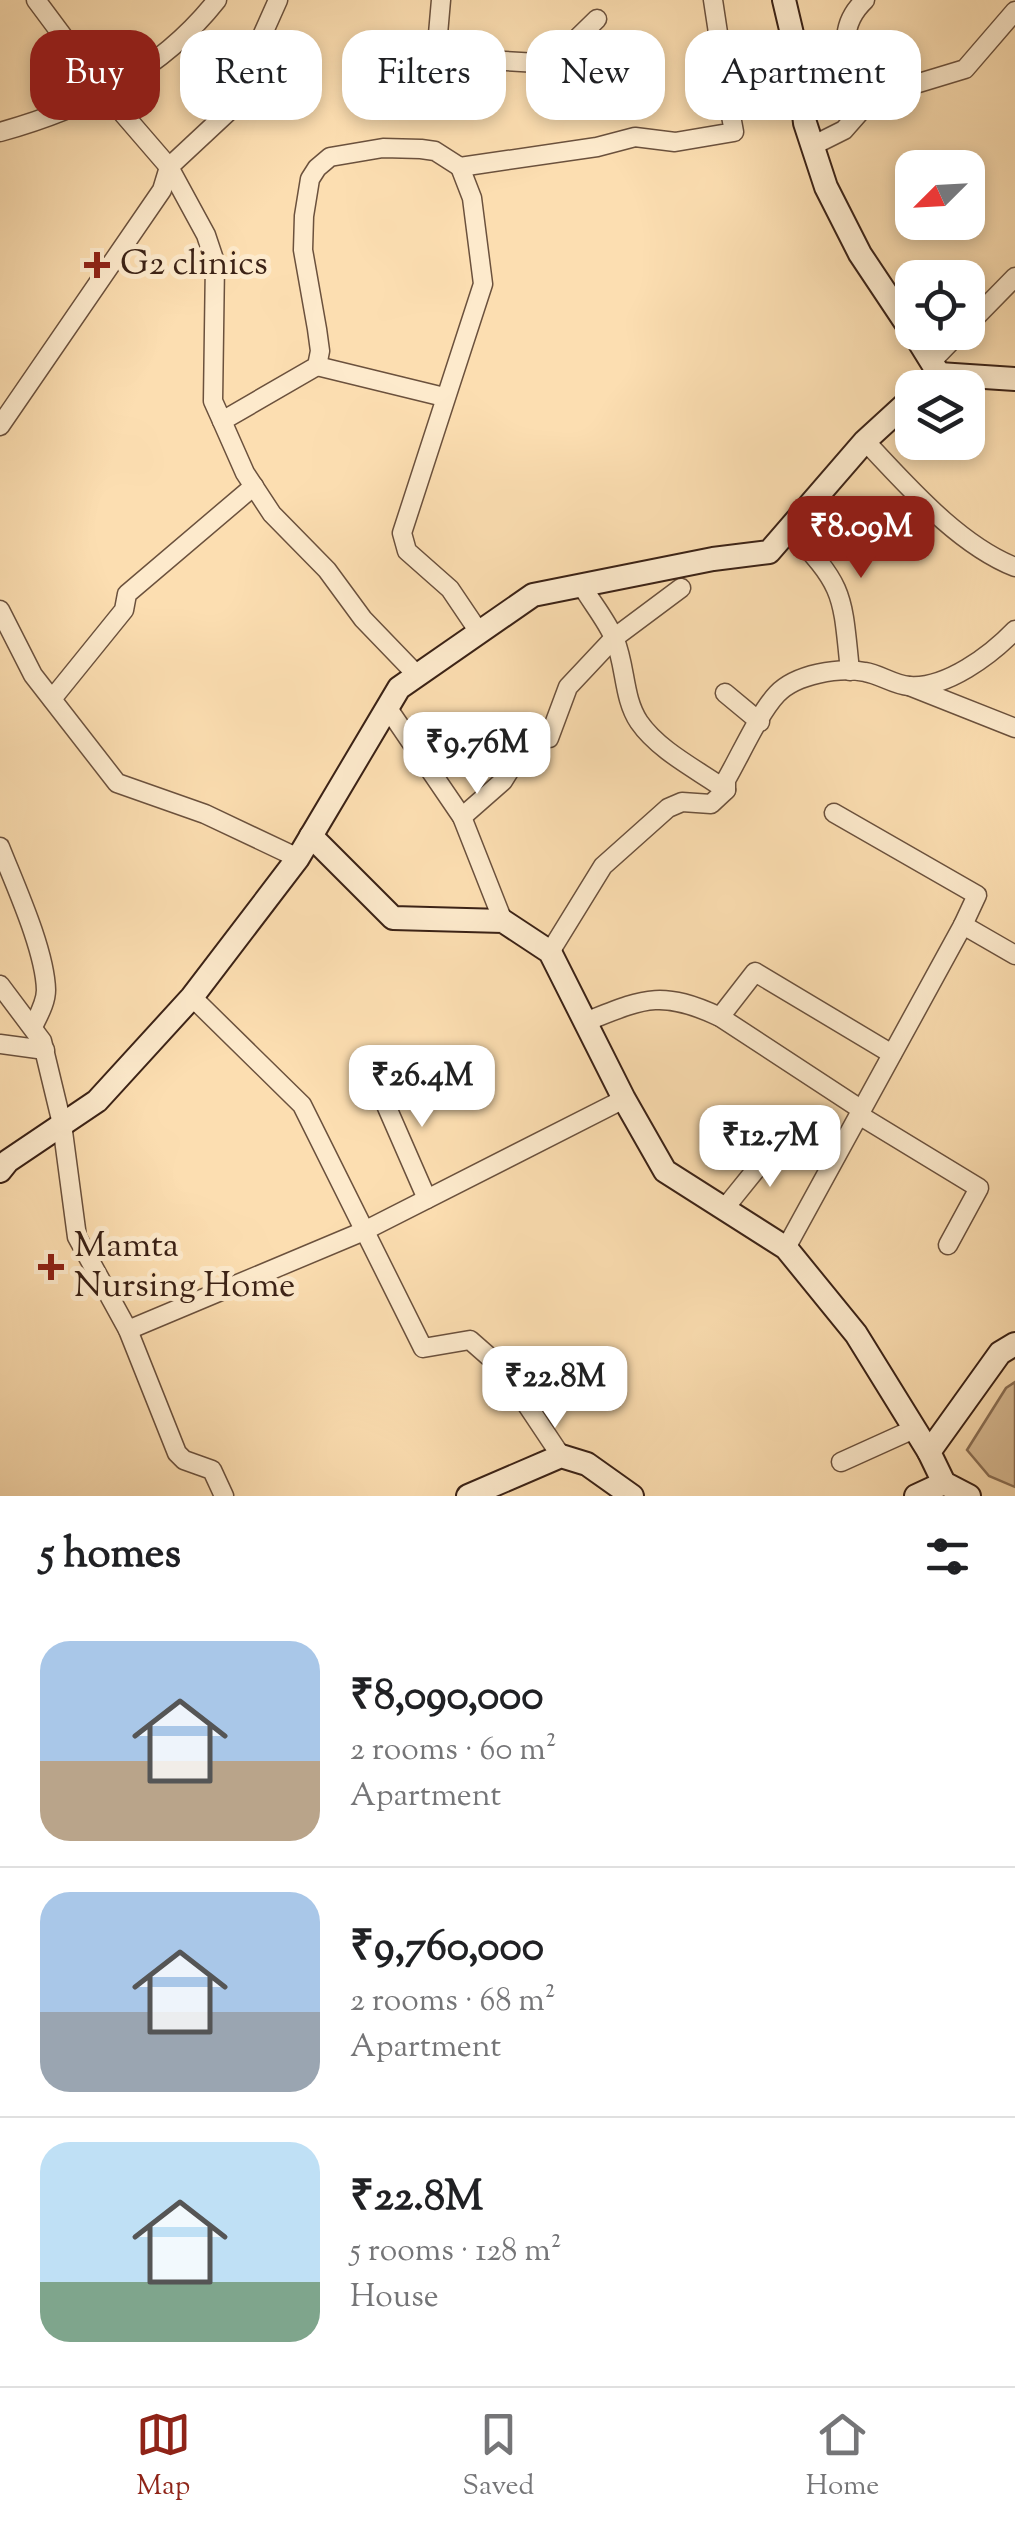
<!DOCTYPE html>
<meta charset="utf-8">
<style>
body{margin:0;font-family:"Sorts Mill Goudy",serif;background:#f2f2f2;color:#202124;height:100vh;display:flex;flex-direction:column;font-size:38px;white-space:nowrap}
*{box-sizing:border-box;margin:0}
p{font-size:32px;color:#757577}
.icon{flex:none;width:55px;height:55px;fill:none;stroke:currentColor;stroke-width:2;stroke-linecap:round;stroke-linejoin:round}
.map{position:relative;height:1496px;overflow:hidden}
.panel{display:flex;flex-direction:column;background:#fff;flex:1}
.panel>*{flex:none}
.hud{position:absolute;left:30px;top:30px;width:955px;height:90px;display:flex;gap:20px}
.needle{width:65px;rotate:246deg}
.fabs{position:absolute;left:895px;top:150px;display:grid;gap:20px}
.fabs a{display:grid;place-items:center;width:90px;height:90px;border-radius:20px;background:#fff;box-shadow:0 5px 15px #0003;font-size:50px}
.price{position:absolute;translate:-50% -85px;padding:0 22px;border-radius:20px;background:#fff;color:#222;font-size:32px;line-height:65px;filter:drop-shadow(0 2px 5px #0008)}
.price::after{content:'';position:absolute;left:50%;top:60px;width:30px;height:22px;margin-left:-15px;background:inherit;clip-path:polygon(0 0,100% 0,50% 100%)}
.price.active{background:#8f2418;color:#fff}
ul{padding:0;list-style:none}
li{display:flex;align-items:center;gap:30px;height:250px;padding:0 40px}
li+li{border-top:2px solid #e0e0e0}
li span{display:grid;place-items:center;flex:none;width:280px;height:200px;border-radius:30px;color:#555}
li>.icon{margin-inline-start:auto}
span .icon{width:120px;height:120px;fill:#fffc;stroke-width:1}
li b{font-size:42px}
h2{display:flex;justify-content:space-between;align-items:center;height:120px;padding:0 40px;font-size:42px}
.tag{padding:0 35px;border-radius:30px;background:#fff;box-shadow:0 5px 15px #0003;font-size:35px;line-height:90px}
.tag.active{background:#8f2418;color:#fff}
.tabs{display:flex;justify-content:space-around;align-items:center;height:140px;border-top:2px solid #e0e0e0;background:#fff;font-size:28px;color:#757577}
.tabs a{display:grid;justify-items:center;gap:5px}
.tabs .active{color:#8f2418}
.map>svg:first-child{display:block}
.green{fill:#dbbe97;stroke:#8b7056;stroke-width:2.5}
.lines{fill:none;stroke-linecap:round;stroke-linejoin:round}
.street-casing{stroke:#6b513d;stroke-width:21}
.secondary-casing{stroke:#3b2216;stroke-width:26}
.street{stroke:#fdeacc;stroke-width:18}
.secondary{stroke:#fdeacc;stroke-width:22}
.poi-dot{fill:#8f2418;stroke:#fdeacc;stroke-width:4}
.labels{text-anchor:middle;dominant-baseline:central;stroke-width:10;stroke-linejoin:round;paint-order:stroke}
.poi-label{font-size:35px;fill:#3b2216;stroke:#fdeacc;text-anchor:start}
</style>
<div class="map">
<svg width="1015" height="1496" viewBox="0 0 1015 1496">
<rect width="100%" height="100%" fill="#fcdeb1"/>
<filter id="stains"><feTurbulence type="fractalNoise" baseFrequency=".002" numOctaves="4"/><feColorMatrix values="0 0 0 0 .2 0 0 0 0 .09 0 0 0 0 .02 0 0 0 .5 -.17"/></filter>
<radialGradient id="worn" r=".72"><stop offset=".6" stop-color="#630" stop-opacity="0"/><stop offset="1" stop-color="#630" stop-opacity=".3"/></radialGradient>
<!-- green -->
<path class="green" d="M1015 1382V1487L989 1476 967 1450 1006 1388Z"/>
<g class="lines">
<defs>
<g id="street">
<path d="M36 0 106 94 169 167 206 235 215 262 213 401 222 421"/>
<path d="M441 0 436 57 538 63 556 59 597 19"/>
<path d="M713 0 729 105"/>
<path d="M865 0C830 33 852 67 866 105"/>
<path d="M797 55 844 43"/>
<path d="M0 132C86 108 161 71 217 0"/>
<path d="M812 146 844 130 866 105 899 89 965 69 1015 11"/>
<path d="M460 167 472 198 483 284 402 533 407 551 450 589 479 632"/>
<path d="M968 325 1015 277"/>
<path d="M931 362 960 332"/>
<path d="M317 366 444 397"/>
<path d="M0 426 162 190 169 167 228 112 278 0"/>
<path d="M865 441C907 485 957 544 1015 567"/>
<path d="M789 529C845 587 842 593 850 671"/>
<path d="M582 586C592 603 607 621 615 640 626 667 623 698 639 722 659 751 698 770 726 790"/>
<path d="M0 610 33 675 117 783 205 814 298 858"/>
<path d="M417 675 363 619 327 570 272 514 245 473 222 421 317 366 320 351 317 329 303 250 304 216 310 179 317 168 330 157 383 148 421 149 435 151 460 167 597 147 635 137 675 142 734 132 729 105 746 97 768 106 801 102"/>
<path d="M909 686 1015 728"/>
<path d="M725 693 760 722"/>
<path d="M52 699 124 610 127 594 254 486"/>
<path d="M387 707 462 817 503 921"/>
<path d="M834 813 977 895 963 925"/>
<path d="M462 817 503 781 529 739 549 738 568 687 614 638 681 588"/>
<path d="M0 847C15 885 45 950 46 990 46 1003 38 1016 33 1027"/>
<path d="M550 952 603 866 668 808 682 802 711 804 726 790V780C740 756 759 713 777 694 796 674 839 667 865 672 879 674 894 685 909 686 946 689 991 655 1015 630"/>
<path d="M0 985 42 1041 62 1124 77 1237 128 1330 177 1453 184 1460 212 1470 224 1496"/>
<path d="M192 997 302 1105 423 1348 470 1340 503 1369 561 1456"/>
<path d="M720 1017 755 972 892 1054"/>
<path d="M585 1022C643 999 660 989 720 1017L862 1110"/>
<path d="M0 1044 45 1050"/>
<path d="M375 1080 427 1199"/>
<path d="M859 1115 979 1188 948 1245"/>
<path d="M724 1209 779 1141"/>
<path d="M786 1248 963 925 1015 955"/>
<path d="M128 1330 364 1231 624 1099"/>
<path d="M841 1462 914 1429"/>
</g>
<g id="secondary">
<path d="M784 0 797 55 805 123 826 187 860 254 912 332"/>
<path d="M913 332 939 374"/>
<path d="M939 374 1015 379"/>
<path d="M311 836 393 918 503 921 550 952 624 1099 665 1171 786 1248 856 1334 929 1452"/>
<path d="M0 1171 8 1161 97 1101 192 997 298 858 399 688 533 595 713 559 769 552 865 441 912 398"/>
<path d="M468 1496 561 1456 587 1464 632 1496"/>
<path d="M916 1496 944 1483"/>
<path d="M969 1496 944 1483 929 1452 1000 1353 1015 1344"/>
</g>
</defs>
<!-- street casing -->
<use href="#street" class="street-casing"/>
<!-- secondary casing -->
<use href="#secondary" class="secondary-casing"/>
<!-- street -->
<use href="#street" class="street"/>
<!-- secondary -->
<use href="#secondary" class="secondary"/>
</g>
<!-- markers -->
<g class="poi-dot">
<path d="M92 250h10v10h10v10h-10v10h-10v-10h-10v-10h10z"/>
<path d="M46 1252h10v10h10v10h-10v10h-10v-10h-10v-10h10z"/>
</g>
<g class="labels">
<!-- poi labels -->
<g class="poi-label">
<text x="120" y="265">G2 clinics</text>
<text x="74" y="1247">Mamta<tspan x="74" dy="40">Nursing Home</tspan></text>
</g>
</g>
<rect width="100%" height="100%" filter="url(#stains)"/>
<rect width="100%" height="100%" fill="url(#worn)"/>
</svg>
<div class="fabs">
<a><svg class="needle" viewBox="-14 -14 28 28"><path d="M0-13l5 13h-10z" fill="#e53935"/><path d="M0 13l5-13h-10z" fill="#757577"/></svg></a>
<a><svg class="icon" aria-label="locate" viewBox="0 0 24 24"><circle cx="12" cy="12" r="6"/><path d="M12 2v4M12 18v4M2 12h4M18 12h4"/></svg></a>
<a><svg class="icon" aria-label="layers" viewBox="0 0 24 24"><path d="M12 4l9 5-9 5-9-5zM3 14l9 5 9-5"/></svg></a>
</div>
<b class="price active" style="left:861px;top:581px">₹8.09M</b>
<b class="price" style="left:477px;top:797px">₹9.76M</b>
<b class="price" style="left:422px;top:1130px">₹26.4M</b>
<b class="price" style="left:770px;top:1190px">₹12.7M</b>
<b class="price" style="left:555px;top:1431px">₹22.8M</b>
<div class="hud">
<a class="tag active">Buy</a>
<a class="tag">Rent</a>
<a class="tag">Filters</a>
<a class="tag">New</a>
<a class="tag">Apartment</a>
</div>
</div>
<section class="panel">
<h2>5 homes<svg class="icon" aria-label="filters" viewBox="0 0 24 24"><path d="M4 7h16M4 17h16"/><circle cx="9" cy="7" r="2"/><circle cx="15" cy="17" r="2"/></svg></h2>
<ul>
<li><span style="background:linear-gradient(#a9c7e8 60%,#b9a48a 0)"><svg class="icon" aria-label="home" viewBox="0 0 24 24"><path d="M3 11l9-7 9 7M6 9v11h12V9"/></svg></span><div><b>₹8,090,000</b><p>2 rooms · 60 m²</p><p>Apartment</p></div></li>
<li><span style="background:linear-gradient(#a9c7e8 60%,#9aa5b1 0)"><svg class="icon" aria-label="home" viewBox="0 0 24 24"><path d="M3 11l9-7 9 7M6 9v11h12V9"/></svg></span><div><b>₹9,760,000</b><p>2 rooms · 68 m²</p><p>Apartment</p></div></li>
<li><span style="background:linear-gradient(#bfe0f5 70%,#7fa58c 0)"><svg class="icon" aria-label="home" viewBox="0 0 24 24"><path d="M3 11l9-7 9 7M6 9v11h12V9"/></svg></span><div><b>₹22.8M</b><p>5 rooms · 128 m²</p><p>House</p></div></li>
</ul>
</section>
<nav class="tabs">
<a class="active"><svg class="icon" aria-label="map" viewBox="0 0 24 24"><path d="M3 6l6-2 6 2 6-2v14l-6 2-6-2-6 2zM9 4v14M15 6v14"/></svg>Map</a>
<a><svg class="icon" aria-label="saved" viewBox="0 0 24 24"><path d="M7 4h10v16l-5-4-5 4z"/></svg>Saved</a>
<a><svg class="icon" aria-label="home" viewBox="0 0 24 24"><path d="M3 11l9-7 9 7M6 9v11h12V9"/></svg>Home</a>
</nav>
